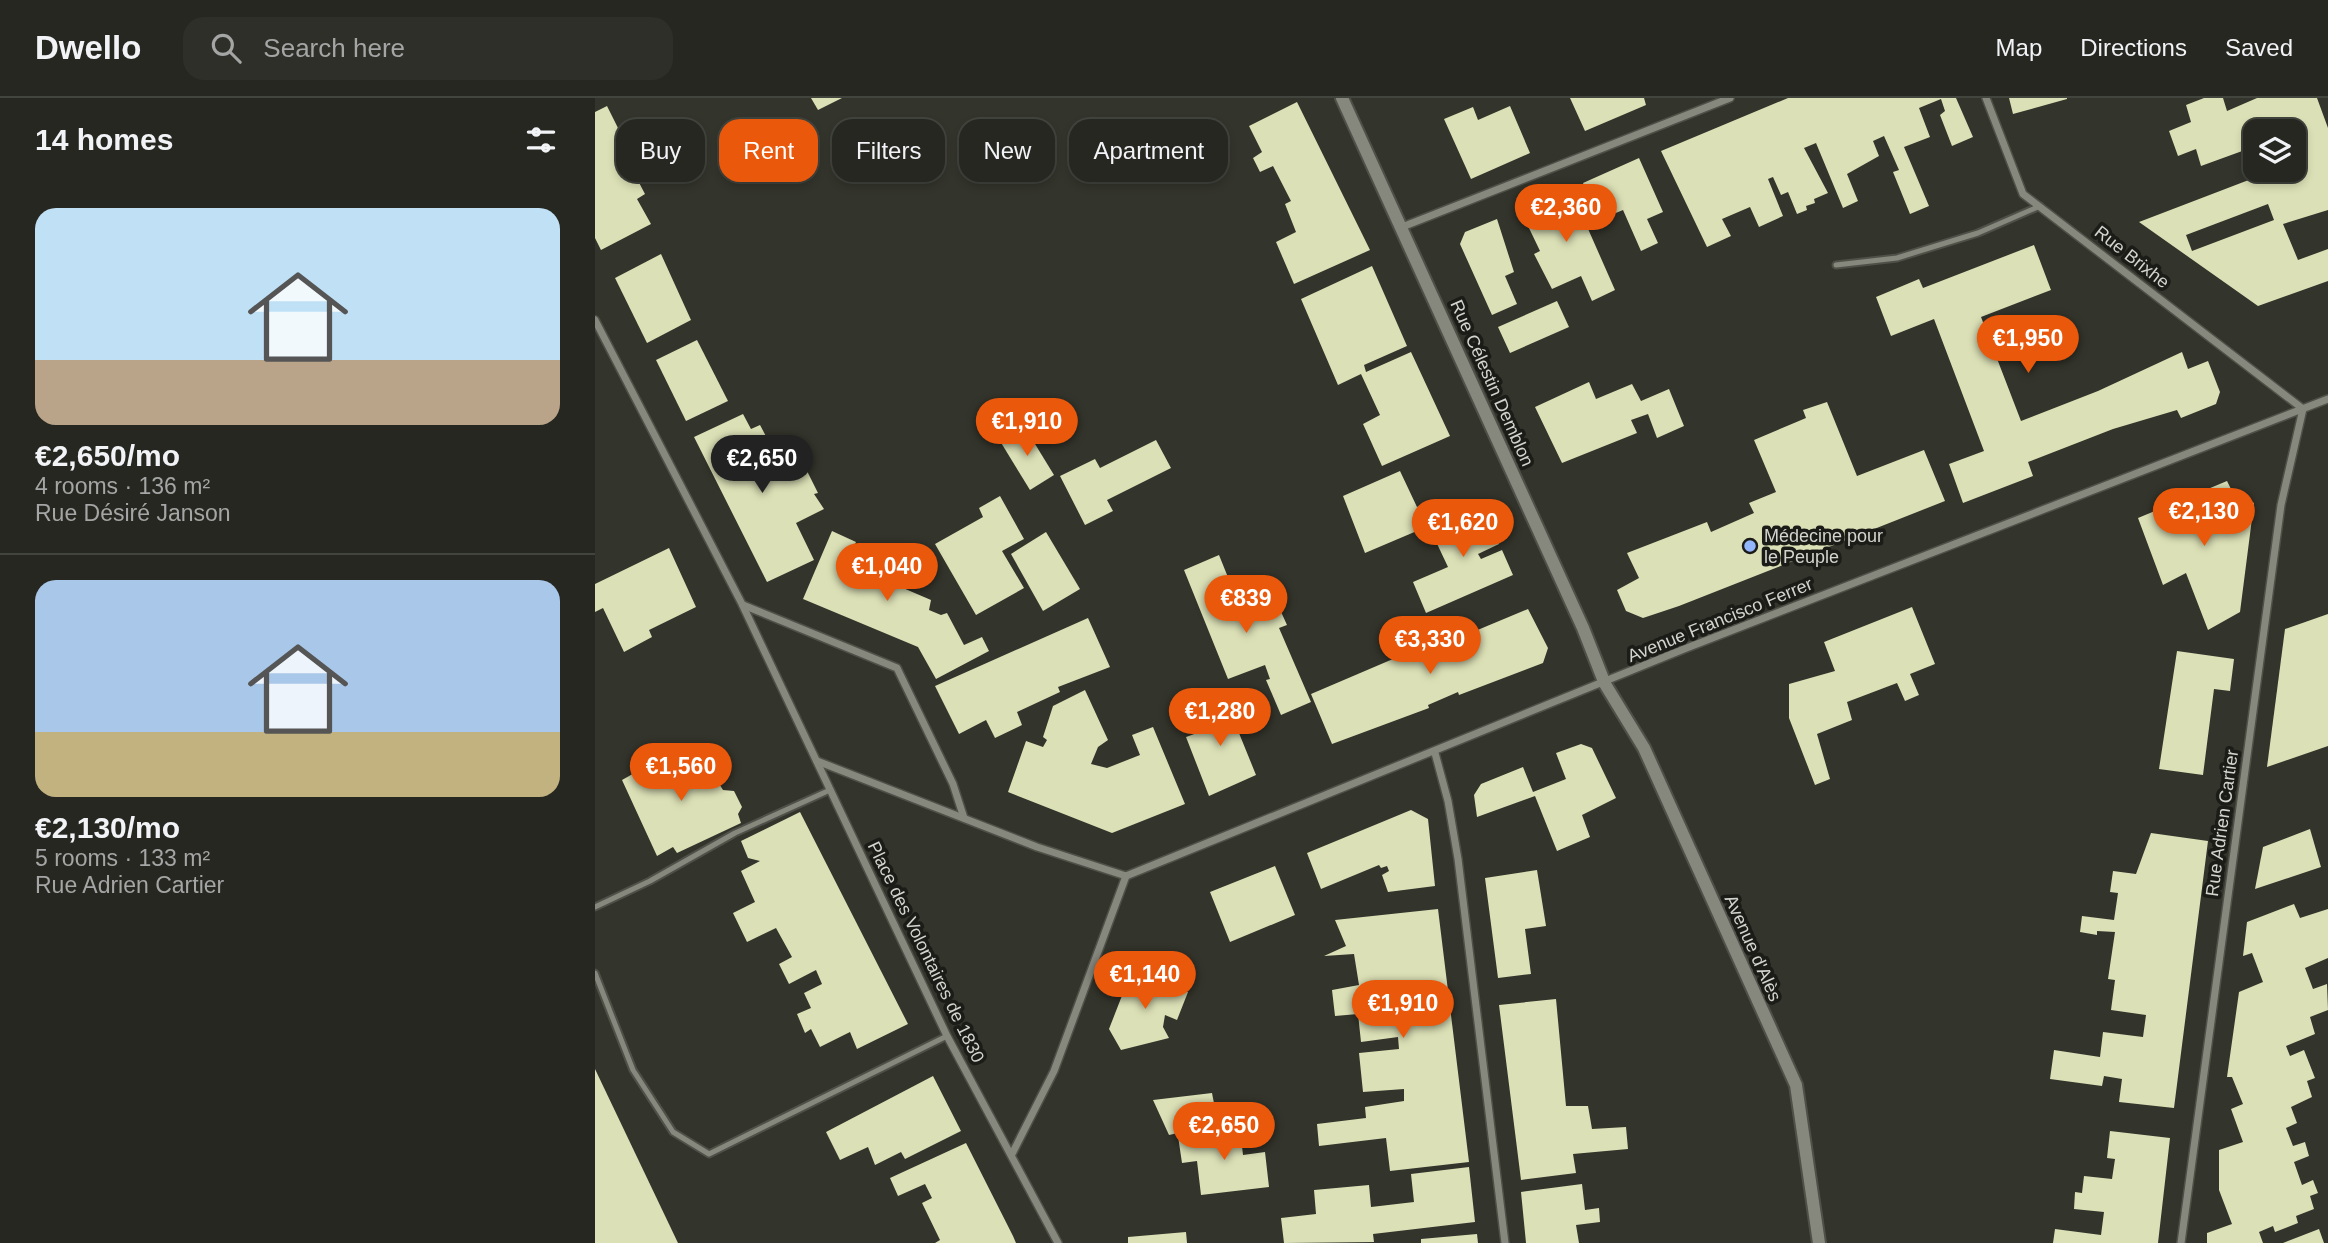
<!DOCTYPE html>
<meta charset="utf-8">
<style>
body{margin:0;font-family:Helvetica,sans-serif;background:#2e2f29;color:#f1f3f6;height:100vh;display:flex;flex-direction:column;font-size:26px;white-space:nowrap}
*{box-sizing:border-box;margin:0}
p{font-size:23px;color:#a4a5a5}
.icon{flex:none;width:38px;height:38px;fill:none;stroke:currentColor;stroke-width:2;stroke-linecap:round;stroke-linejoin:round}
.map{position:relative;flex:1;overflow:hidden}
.drawer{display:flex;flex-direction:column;background:#262720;width:595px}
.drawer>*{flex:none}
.hud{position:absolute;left:21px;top:21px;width:665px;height:63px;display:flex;gap:14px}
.buttons{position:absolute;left:1648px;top:21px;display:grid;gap:14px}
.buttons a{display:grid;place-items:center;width:63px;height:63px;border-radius:14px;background:#262720;box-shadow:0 4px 10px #0003,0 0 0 2px #42443e;font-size:35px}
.price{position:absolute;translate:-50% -60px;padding:0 16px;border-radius:24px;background:#ea580c;color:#fff;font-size:23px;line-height:46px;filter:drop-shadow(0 2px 4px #0008)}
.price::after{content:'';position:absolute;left:50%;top:42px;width:21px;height:16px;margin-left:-10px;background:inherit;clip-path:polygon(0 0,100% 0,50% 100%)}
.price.current{background:#222;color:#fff}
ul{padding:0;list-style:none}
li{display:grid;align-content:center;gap:14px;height:371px;padding:0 35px}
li+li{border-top:2px solid #42443e}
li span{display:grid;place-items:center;height:217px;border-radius:21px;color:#555}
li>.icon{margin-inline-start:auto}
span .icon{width:126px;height:126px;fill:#fffc;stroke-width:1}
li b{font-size:30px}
h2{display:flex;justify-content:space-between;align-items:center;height:84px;padding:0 35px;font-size:30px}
.tag{padding:0 24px;border-radius:21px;background:#262720;box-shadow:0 4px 10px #0003,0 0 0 2px #42443e;font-size:24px;line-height:63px}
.tag.current{background:#ea580c;color:#fff}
header{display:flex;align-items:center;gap:42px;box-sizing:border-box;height:98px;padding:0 35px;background:#262720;border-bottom:2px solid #42443e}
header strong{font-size:33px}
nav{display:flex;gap:38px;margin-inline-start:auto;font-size:24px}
.search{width:490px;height:63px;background:#2e2f29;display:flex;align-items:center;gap:18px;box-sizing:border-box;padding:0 24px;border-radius:21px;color:#a4a5a5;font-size:26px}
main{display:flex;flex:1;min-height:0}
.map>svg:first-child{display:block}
.building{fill:#dbe0b6;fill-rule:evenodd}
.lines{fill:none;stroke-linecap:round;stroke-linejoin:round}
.service-casing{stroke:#4f5048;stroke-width:9}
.minor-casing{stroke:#4f5048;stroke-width:10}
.tertiary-casing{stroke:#4f5048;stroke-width:16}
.service{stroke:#86877d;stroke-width:5}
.minor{stroke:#86877d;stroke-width:7}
.tertiary{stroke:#86877d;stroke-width:12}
.poi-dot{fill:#93b7fd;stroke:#1b1b17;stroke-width:2.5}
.labels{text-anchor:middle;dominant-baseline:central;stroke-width:7;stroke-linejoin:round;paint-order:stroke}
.street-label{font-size:18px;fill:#d3d4ce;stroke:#1b1b17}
.poi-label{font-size:18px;fill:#d3d4ce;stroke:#1b1b17;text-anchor:start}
</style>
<header>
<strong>Dwello</strong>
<div class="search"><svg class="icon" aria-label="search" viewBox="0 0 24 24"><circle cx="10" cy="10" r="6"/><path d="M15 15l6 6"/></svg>Search here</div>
<nav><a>Map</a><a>Directions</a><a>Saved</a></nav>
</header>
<main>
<section class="drawer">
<h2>14 homes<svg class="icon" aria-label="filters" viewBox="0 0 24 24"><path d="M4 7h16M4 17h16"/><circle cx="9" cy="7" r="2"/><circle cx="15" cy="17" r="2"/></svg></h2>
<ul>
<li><span style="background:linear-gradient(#bfe0f5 70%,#b9a48a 0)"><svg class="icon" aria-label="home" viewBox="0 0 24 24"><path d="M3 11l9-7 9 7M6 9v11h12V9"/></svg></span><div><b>€2,650/mo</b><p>4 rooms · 136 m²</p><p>Rue Désiré Janson</p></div></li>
<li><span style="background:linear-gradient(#a9c7e8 70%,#c2b280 0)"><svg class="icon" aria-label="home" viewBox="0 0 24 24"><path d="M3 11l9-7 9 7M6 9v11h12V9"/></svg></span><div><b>€2,130/mo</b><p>5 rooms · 133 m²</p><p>Rue Adrien Cartier</p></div></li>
</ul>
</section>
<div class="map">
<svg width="1733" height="1145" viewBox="0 0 1733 1145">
<rect width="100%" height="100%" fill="#33342b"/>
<!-- building -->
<g class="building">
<path d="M216 0H247L223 12Z"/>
<path d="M975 0H1049L1051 7 990 33Z"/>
<path d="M1193 0H1361L1378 39 1357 48 1345 17 1350 13 1346 1 1324 10 1335 39 1309 49 1334 108 1315 116 1298 74 1304 72 1289 38 1278 43 1284 58 1252 76 1263 103 1248 110 1221 45 1209 50 1233 95 1219 101 1220 105 1211 108 1212 112 1202 116 1193 94 1186 97 1178 79 1173 81 1188 118 1164 129 1155 109 1127 121 1136 138 1112 149 1066 53Z"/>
<path d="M1414 0H1472V1L1418 16Z"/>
<path d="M1609 0H1628L1632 13 1662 0H1722L1733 30V112L1688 126 1703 162 1733 151V183L1663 208 1544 124 1672 75 1670 72H1699V33H1661V48L1606 68 1601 51 1583 58 1574 33 1596 24 1591 7ZM1673 106 1679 122 1597 153 1591 137Z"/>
<path d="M702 4 775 152 699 186 681 144 701 134 690 106 696 103 678 68 665 74 658 60 667 54 654 28Z"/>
<path d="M12 8 34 52 29 56 50 96 42 101 56 126 6 152 0 140V14Z"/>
<path d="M915 8 935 55 876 81 849 21 878 9 883 22Z"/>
<path d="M1044 60 1068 114 1052 121 1063 145 1046 153 1028 112 1004 122 988 85Z"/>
<path d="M975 90 1020 192 997 203 986 178 957 191 939 156 945 153 925 111Z"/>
<path d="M902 121 919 174 910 178 922 206 897 217 865 146 870 134Z"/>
<path d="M1439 147 1456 192 1386 219 1426 323 1503 293 1587 254 1593 271 1613 263 1625 294 1621 306 1586 320 1582 312 1518 331 1433 364 1438 378 1368 405 1354 366 1389 353 1339 221 1296 238 1281 199 1324 181 1328 190Z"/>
<path d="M66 156 96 222 52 245 20 180Z"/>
<path d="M777 168 812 248 769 267 771 274 816 254 855 338 787 368 768 326 785 317 766 276 743 287 706 201Z"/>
<path d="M962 203 974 229 915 255 903 229Z"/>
<path d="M102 242 133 303 91 323 61 262Z"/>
<path d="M994 284 1001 301 1037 286 1046 303 1074 291 1089 328 1062 340 1053 316 1036 322 1042 335 967 365 940 309Z"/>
<path d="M1232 304 1262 378 1329 352 1350 403 1084 508 1048 520 1031 513 1022 492 1044 480 1032 455 1112 424 1116 434 1159 415 1154 405 1181 394 1159 342 1211 320 1208 312Z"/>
<path d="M148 316 156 331 165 327 174 344 167 350 174 365 190 356 202 375 211 371 223 395 219 396 229 411 201 425 219 462 172 484 99 339Z"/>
<path d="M429 328 459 377 435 392 405 343Z"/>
<path d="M561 342 576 370 512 402 518 413 490 427 465 378 500 361 505 370Z"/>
<path d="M805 373 822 409 833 404 843 424 770 455 748 398Z"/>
<path d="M1632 383 1639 397 1659 405 1645 514 1613 532 1591 475 1568 487 1543 420Z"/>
<path d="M405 398 429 441 407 453 429 490 381 517 340 446 388 419 384 410Z"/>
<path d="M885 403 904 446 883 456 886 461 907 452 918 477 831 515 818 484 853 469 836 433 853 425 850 420Z"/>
<path d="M237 433 261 444 259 448 277 457 279 453 293 460 298 451 319 459 308 490 336 502 334 512 346 517 352 515 369 547 387 539 394 553 341 581 323 549 208 501Z"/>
<path d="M451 434 485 491 448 513 416 456Z"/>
<path d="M74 450 101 509 54 532 57 539 29 554 8 510 0 514V486Z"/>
<path d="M624 457 649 519 682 505 692 527 684 530 716 604 686 617 671 582 675 581 670 567 633 581 589 472Z"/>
<path d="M1317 509 1340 566 1315 576 1324 597 1310 603 1302 585 1252 604 1257 622 1222 636 1235 681 1220 687 1194 620V586L1240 573 1229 544Z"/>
<path d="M933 511 953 550 948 565 864 597 863 594 833 607 834 610 737 646 716 596 812 555 873 536Z"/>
<path d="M1733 516V648L1672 669 1690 531Z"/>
<path d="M493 520 515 569 463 589 465 594 422 614 427 627 400 640 391 622 364 636 340 588Z"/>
<path d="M1582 553 1639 561 1635 593 1619 591 1608 677 1564 671Z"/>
<path d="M490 592 513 642 503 649 496 666 512 670 545 657 537 637 558 629 590 706 517 735 413 694 431 643 448 649 452 642 448 639 458 608Z"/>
<path d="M622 593 631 603 661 677 614 698 591 639 616 630 604 600Z"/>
<path d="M986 646 997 650 1021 700 987 717 995 739 962 753 940 698 882 719 879 697 886 686 928 669 938 694 971 681 961 655Z"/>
<path d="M75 655 78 663 97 655 109 661 128 692 139 693 147 709 143 716 146 725 82 755 78 749 62 758 27 682Z"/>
<path d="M816 712 833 721 840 788 793 794 787 777 794 773 792 768 786 770 784 767 726 791 712 755Z"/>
<path d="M205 714 313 926 262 951 255 934 225 949 216 931 210 935 202 916 216 910 209 895 227 886 221 872 194 886 184 866 197 859 181 830 152 844 138 815 160 804 146 773 165 763 153 760 146 743Z"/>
<path d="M1715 731 1726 769 1660 791 1668 749Z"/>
<path d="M1556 735 1613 743 1579 1010 1524 1004 1527 981 1509 978 1507 988 1455 981 1459 952 1505 959 1508 934 1548 939 1551 917 1516 912 1520 882 1513 881 1520 834 1502 833V837L1485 834 1487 818 1519 822 1523 795 1515 794 1518 773 1541 776Z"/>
<path d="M680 768 700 817 635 844 615 794Z"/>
<path d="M942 772 951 828 930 831 936 876 903 880 890 780Z"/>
<path d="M1699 806 1705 820 1733 811V860L1710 870 1718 891 1732 886 1733 912 1715 919 1720 936 1691 948 1695 958 1709 952 1720 980 1712 983 1717 999 1696 1009 1702 1025 1691 1030 1698 1048 1710 1044 1714 1058 1699 1064 1707 1087 1718 1082 1723 1095 1715 1098 1719 1111 1701 1118 1703 1125 1680 1134 1678 1128 1664 1134 1668 1145H1612V1135L1637 1126 1624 1092V1052L1648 1044 1636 1011 1648 1006 1637 979H1632L1644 894 1668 884 1657 855 1648 858 1652 824Z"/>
<path d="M843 811 874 1064 795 1073 791 1040 724 1048 722 1026 771 1020 770 1009 809 1003V991L768 994 764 955 804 951 803 939 766 944 763 916 740 918 737 892 764 887 759 856 729 858 751 848 740 822Z"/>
<path d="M537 872 593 894 582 922 570 917 568 929 574 940 526 952 514 931Z"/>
<path d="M961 901 971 1008H993L997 1031 1031 1029 1033 1051 978 1056 981 1075 926 1082 904 907Z"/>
<path d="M0 971 83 1145H0Z"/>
<path d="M338 978 366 1033 310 1061 306 1054 280 1067 273 1049 245 1062 231 1034Z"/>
<path d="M617 995 623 1026 574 1037 558 1002Z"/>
<path d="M645 1031 648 1057 670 1054 674 1089 606 1097 602 1063 587 1065 583 1038Z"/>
<path d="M1515 1033 1575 1040 1563 1145H1458L1460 1131 1506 1137 1509 1114 1479 1111 1480 1094 1487 1095 1489 1078 1517 1081 1520 1061 1512 1060Z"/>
<path d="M371 1045 418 1138 421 1145H340L345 1142 327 1105 337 1100 330 1086 303 1098 295 1080Z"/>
<path d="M874 1069 880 1124 778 1136 779 1144 689 1145 686 1120 721 1116 719 1092 774 1087 776 1109 819 1104 816 1076Z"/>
<path d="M987 1086 990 1112 1004 1110 1005 1124 981 1127 984 1145H931L926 1094Z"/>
<path d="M1724 1131 1729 1145H1688Z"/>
<path d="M591 1134 592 1145H533V1139Z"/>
<path d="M882 1136 883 1145H826V1141Z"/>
</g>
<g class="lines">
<defs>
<g id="service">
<path d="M1241 167 1302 160 1383 135 1445 108"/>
<path d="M0 809 55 783 140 735 235 692"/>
<path d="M0 875 38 972 78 1034 114 1056 352 938"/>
</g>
<g id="minor">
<path d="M1391 0 1428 96 1708 311 1686 407 1586 1145"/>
<path d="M807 129 1135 0"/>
<path d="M0 222 147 506 352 938 463 1145"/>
<path d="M148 507 302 570 358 686 369 720"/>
<path d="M840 655 853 703 863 761 910 1145"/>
<path d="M222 663 442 749 531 778"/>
<path d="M531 778 1089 551 1733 301"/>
<path d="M417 1056 459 973 531 778"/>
</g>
<path id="tertiary" d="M747 0 988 530 1010 586 1049 650 1201 987 1224 1145"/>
</defs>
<!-- service casing -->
<use href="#service" class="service-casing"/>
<!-- minor casing -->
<use href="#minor" class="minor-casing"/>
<!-- tertiary casing -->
<use href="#tertiary" class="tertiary-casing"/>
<!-- service -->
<use href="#service" class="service"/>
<!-- minor -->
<use href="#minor" class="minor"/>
<!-- tertiary -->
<use href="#tertiary" class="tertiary"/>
</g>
<!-- markers -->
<circle class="poi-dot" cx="1155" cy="448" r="7"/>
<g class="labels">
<!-- street labels -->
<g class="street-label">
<text transform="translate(1537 159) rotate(38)">Rue Brixhe</text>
<text transform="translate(897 285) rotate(66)">Rue Célestin Demblon</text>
<text transform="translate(1125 522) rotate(-22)">Avenue Francisco Ferrer</text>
<text transform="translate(1627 725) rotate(-82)">Rue Adrien Cartier</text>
<text transform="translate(1158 850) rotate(66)">Avenue d'Alès</text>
<text transform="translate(331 854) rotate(64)">Place des Volontaires de 1830</text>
</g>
<!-- poi labels -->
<g class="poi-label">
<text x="1169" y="438">Médecine pour<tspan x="1169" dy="21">le Peuple</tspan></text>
</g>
</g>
</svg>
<div class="buttons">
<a><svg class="icon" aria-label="layers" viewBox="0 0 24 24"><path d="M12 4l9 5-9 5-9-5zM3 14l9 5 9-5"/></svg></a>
</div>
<b class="price" style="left:971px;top:146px">€2,360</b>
<b class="price" style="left:1433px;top:277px">€1,950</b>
<b class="price" style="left:432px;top:360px">€1,910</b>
<b class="price current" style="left:167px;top:397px">€2,650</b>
<b class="price" style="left:1609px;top:450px">€2,130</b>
<b class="price" style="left:868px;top:461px">€1,620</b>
<b class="price" style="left:292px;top:505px">€1,040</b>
<b class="price" style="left:651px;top:537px">€839</b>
<b class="price" style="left:835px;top:578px">€3,330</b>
<b class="price" style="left:625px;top:650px">€1,280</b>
<b class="price" style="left:86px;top:705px">€1,560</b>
<b class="price" style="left:550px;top:913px">€1,140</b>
<b class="price" style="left:808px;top:942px">€1,910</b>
<b class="price" style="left:629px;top:1064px">€2,650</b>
<div class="hud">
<a class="tag">Buy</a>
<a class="tag current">Rent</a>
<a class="tag">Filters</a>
<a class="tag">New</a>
<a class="tag">Apartment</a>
</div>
</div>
</main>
